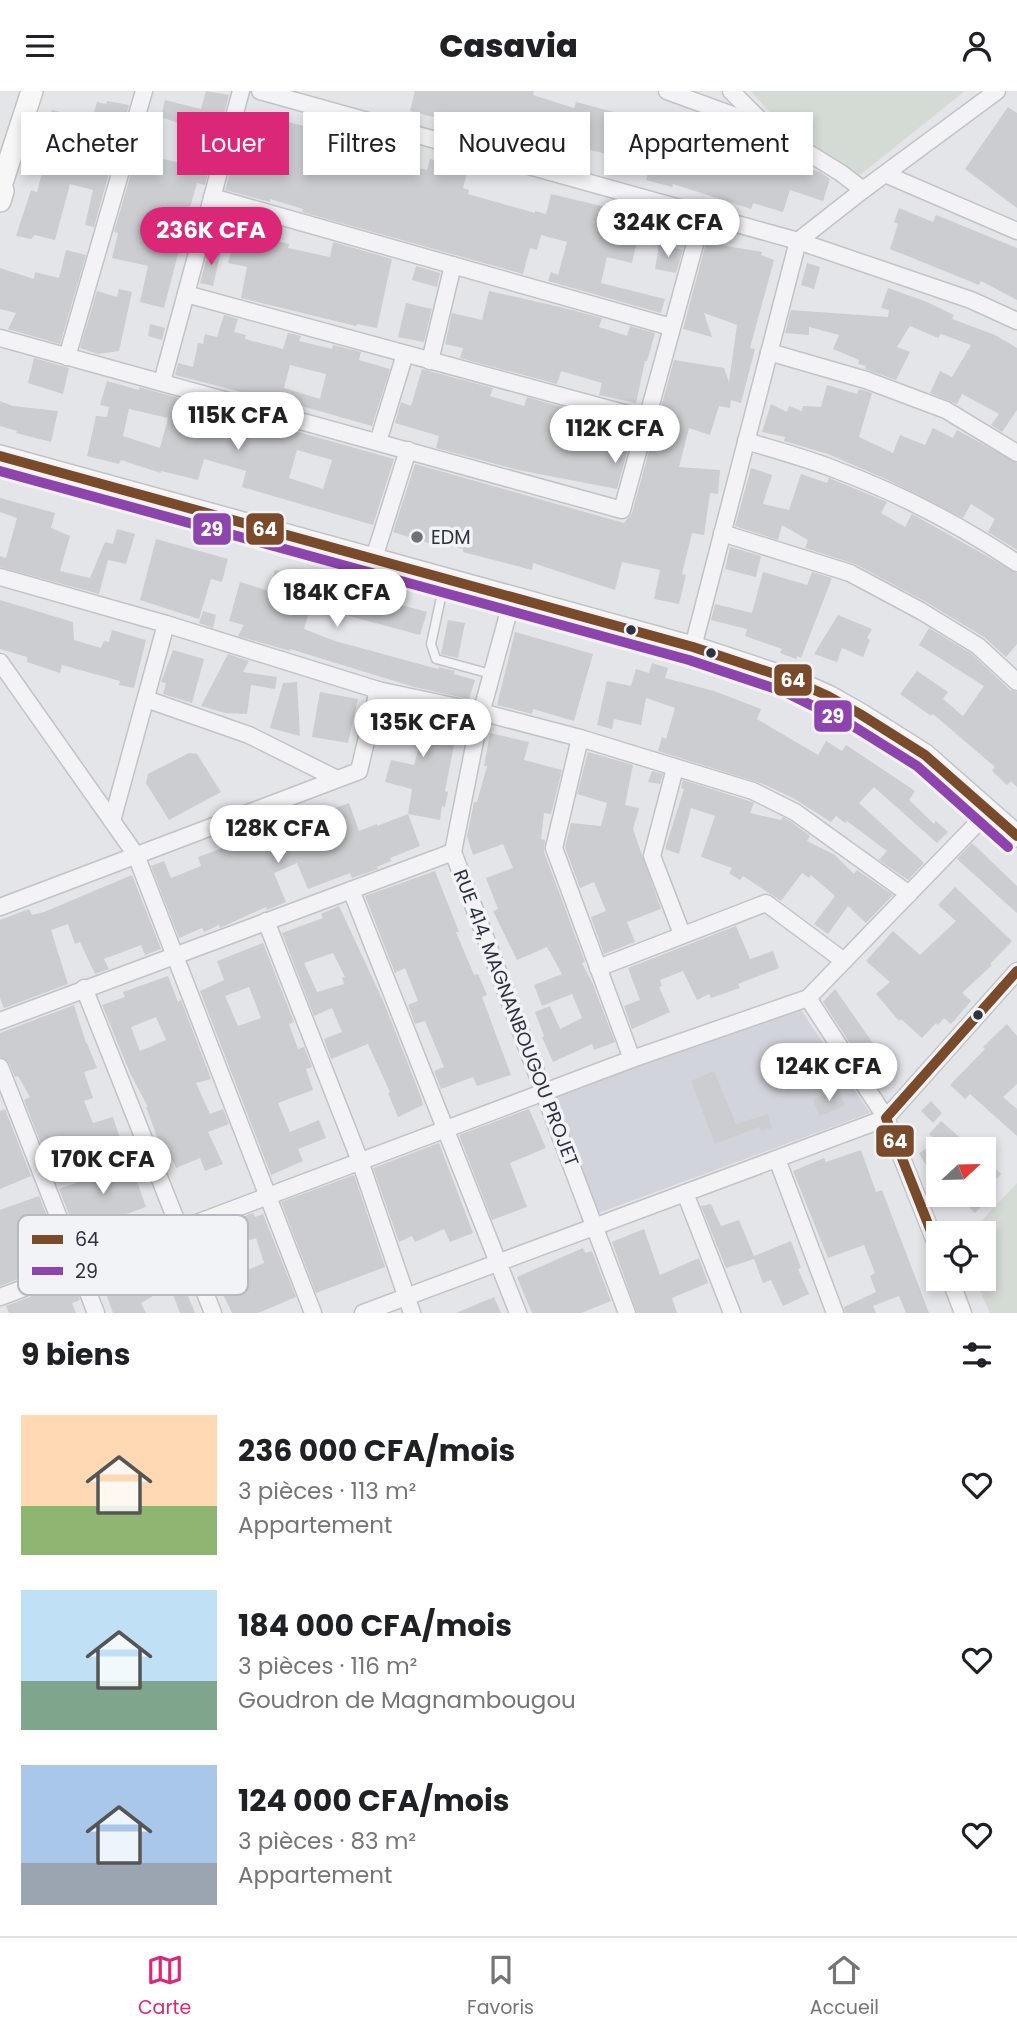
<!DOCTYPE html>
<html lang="fr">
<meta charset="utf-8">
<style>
body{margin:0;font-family:Poppins,sans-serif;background:#f2f2f2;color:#202124;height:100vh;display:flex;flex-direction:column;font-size:26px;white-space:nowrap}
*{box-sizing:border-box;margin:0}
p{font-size:23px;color:#757577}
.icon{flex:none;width:38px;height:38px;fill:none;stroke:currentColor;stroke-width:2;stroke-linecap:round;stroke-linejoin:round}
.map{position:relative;height:1222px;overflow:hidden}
.sheet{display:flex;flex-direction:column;background:#fff;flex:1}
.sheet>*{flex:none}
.hud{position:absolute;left:21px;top:21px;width:976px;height:63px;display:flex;gap:14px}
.needle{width:46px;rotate:68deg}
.buttons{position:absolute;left:926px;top:1046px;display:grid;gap:14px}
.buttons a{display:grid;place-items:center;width:70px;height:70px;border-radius:0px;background:#fff;box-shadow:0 4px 10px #0003;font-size:35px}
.price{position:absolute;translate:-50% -60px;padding:0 16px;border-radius:24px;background:#fff;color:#222;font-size:23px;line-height:46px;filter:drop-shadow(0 2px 4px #0008)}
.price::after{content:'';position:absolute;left:50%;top:42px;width:21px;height:16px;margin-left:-10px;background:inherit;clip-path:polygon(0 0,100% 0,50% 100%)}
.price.selected{background:#db2777;color:#fff}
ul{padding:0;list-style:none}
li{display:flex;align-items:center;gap:21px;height:175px;padding:0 21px}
li span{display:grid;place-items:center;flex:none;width:196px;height:140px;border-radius:0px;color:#555}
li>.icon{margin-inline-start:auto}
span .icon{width:84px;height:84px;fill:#fffc;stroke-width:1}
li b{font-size:30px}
h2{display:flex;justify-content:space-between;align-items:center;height:84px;padding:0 21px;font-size:30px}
.pill{padding:0 24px;border-radius:0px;background:#fff;box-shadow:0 4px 10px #0003;font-size:24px;line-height:63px}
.pill.selected{background:#db2777;color:#fff}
header{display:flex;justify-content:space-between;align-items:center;height:91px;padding:0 21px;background:#fff;font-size:32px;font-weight:800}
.tabs{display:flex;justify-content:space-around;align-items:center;height:98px;border-top:2px solid #e0e0e0;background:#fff;font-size:19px;color:#757577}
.tabs a{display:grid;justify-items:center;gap:4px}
.tabs .selected{color:#db2777}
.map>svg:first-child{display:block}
.built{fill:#d2d4db}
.green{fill:#d4dbd4}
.building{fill:#cccdd0;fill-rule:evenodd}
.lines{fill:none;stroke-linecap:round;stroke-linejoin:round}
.lane-casing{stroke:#c2c3c6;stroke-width:11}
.street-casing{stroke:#c2c3c6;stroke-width:19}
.secondary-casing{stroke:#c2c3c6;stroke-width:24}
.lane{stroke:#f3f3f5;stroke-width:8}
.street{stroke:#f3f3f5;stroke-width:16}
.secondary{stroke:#f7f7f7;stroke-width:21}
.bus-1-casing{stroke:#f2f3f7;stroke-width:16}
.bus-2-casing{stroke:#f2f3f7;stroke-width:16}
.bus-1{stroke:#7a4b2a;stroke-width:10}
.bus-2{stroke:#8e44ad;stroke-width:10}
.poi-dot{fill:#6c717a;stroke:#f2f3f7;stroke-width:2.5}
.bus-dot{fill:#2c323f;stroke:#f2f3f7;stroke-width:2.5}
.labels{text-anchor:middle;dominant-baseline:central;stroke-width:7;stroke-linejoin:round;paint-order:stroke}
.poi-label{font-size:19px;fill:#2c323f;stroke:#f2f3f7;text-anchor:start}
.street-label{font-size:19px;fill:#2c323f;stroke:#f2f3f7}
.key{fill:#f2f3f7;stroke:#b7b9c0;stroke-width:2}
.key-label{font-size:19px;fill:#2c323f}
.line-badge{stroke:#f2f3f7;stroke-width:2.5}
.badge-label{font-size:19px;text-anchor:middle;font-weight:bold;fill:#fff}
</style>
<header><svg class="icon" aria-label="menu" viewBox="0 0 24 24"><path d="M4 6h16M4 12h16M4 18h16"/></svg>Casavia<svg class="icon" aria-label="person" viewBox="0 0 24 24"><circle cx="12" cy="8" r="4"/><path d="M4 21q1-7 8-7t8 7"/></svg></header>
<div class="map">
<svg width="1017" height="1222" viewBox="0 0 1017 1222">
<rect width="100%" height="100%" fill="#e3e5e8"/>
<!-- built -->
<path class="built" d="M801 919 870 1022 596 1123 554 1004Z"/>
<!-- green -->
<g class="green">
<path d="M751 0H965L860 84 785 39Z"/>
<path d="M1017 1092V1222H990L975 1188H984V1143H969Z"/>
</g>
<!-- building -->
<g class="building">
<path d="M206 0 229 4 222 30 216 28 209 53 203 77 209 79 205 94 197 92 187 127 193 129 190 142 184 140 164 217 140 211 148 175 112 167 118 142 114 141 139 55 156 59 154 66 177 71 187 35 161 26 165 9 201 18Z"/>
<path d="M415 0H534L533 4 574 17 576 11 648 30 637 71 568 53 572 35 528 22 525 26 519 55 481 47 482 44 443 33 444 29 410 20Z"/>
<path d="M107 10 129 14 120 46 106 42 99 68 112 71 94 136 85 134 93 99 70 93 55 149 35 144 31 148 16 145 31 99 37 101 54 38 48 37 52 19 92 28 97 11 106 13Z"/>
<path d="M1008 16 1017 22V117L965 78Z"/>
<path d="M246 22 255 27 249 40 242 36Z"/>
<path d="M288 31 312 37 310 43 333 50 332 55 385 74 387 69 427 79 430 68 468 78 463 97 469 99 468 103 535 122V120L546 123 551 103 643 125 632 172 607 166 601 192 665 208 661 222 548 190 551 181 558 184 567 151 541 144 537 159 530 157 523 183 302 121 303 118 270 108V111L225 99 235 64 253 69 263 36 285 43Z"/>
<path d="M674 38 689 42 687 49 699 53 697 58 736 70 739 57 820 81 830 88 823 110 790 99 783 121 753 112 751 118 673 93 672 96 646 89 653 64 666 68Z"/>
<path d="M899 117 933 131 936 124 1017 157V209L981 190 979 194 890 158 898 133 894 131Z"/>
<path d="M240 125 283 137 280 151 289 153 288 157 330 166 333 151 392 168 377 237 357 233 356 235 241 207 247 176 228 172Z"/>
<path d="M707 148 727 155 762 161 761 164 774 169 750 257 755 258 741 312 731 309 730 317 719 315 710 344 689 337 679 376 720 379 718 403 710 402 704 444 692 442 682 483 686 484 679 513 654 508 660 479 622 471 615 499 533 472 532 479 463 461V458L445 454 444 457 393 441 415 373 624 432 632 422 674 269 724 277 729 291 737 234 704 222 712 246 683 238Z"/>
<path d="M659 154 683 159 676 182 655 178Z"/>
<path d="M209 157 221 160 213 195 200 192Z"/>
<path d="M66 159 86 164 60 253 8 238 16 222 0 218V177L34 188 35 181 59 187Z"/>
<path d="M807 172 820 176 814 198 801 194Z"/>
<path d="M416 175 440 182 437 196 412 189Z"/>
<path d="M888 197 927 211 954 224 952 228 995 244 1017 257V319L1002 341 991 334 999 323 962 303 957 313 930 302 940 280 952 286 971 254 941 243 938 247 910 235 897 256 910 261 896 289 865 278 866 275 858 273 859 269 833 258 839 244 809 236V244L785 242 791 219 888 226 889 219 881 217Z"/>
<path d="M119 198 132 201 119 260 98 263 80 257 97 200 117 206Z"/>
<path d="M489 200 560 216 602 227 599 236 627 245 630 235 655 242 647 270H645L636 312 599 304 602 292 561 280 557 293 460 267 463 257 445 253 452 222 482 229Z"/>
<path d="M406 212 432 218 424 251 398 246Z"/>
<path d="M224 224 238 228 234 241 246 244 245 248 283 258 288 242 301 245 299 250 332 258 333 254 361 261 359 269 390 278 372 335 298 314 297 318 257 307V305L175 284 178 272 193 276 198 252 203 253 205 243 217 246ZM290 274 326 283 320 308 284 297Z"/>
<path d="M150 233 165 237 162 249 148 245Z"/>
<path d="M34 267 69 277 63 303 28 292Z"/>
<path d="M422 278 493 297 490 305 524 315 527 306 583 322 581 328 633 340 617 398 518 379 436 357 439 345 395 332 401 311 411 315Z"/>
<path d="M107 290 139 299V296L394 368 373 434 242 396 246 380 204 368 198 389 161 380V382L121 369 119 373 87 365 96 325 107 326 109 316 100 314ZM129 318 168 327 160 357 123 345ZM297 359 332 369 323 398 289 387Z"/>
<path d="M827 294 857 303 859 298 872 302 859 346 893 362 900 344 925 354 933 337 953 347 957 339 1017 372V459L988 441 995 428 971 413 963 427 886 388 828 363 784 350 785 346 762 341 771 313 787 321 789 315 802 320 803 315 821 316Z"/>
<path d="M0 310 13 315 58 320 51 351 16 342 17 340 0 335Z"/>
<path d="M751 377 772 384 763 413 789 419 801 383 827 392 829 387 887 411 881 422 905 436 912 423 1017 482V553L1006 566 984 546 926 511 855 473 805 457 808 449 782 434 778 449 735 435Z"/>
<path d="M0 407 55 422 51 437 70 445 60 480 90 487 105 451 113 453 117 438 135 443 126 473 108 469 99 503 0 476V465L6 467 17 427 0 421Z"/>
<path d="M156 448 228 468 222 491 211 488 199 528 140 509Z"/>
<path d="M730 456 761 465 756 486 725 478Z"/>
<path d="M275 479 427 521 420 544 311 515 304 538 335 550 438 578 439 576 455 580 454 583 475 589 469 608 414 596 290 558V560L238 545 244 534 229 530 240 491 269 500Z"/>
<path d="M763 481 807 494 812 481 832 487 801 567 797 565 796 568 780 562 782 558 745 545 747 538 711 529 715 513 752 522Z"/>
<path d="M0 509 73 531 74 549 101 557 104 550 109 551 112 539 146 549 134 597 119 594 120 590 62 574 60 582 27 571V566L0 558Z"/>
<path d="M203 520 216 524 213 537 199 532Z"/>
<path d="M838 524 872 538 867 547 870 549 863 566 842 557 837 571 814 563Z"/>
<path d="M448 529 465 532 458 567 441 563Z"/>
<path d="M929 537 972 563 1010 599 1017 601V696L1011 690 1007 694 992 680 995 676 933 623 931 625 900 603 917 580 948 601 943 608 963 625 984 595 919 554Z"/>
<path d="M515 541 593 563 574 630 533 618 532 623 497 614Z"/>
<path d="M173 559 204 568 192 612 163 603 166 592 161 591Z"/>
<path d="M228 563 249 570 243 581 277 586 275 598 251 594 247 623 225 622 201 615Z"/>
<path d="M652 572 668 577 665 587 714 600 761 618 757 628 818 664 826 650 842 660 846 654 915 700 909 709 934 733 936 730 948 741 937 752 874 696 859 712 924 772 908 789 879 769 887 760 847 730 845 732 836 725 831 731 793 707 763 693 658 660 662 646 666 648 675 617 646 607 641 634 614 628 612 638 597 634 607 590 631 595 636 578 649 582Z"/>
<path d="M297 591 300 645 270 637 283 592Z"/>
<path d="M320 601 358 608 348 652 312 646Z"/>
<path d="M386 612 458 634 445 700 448 701 445 716 442 715 440 729 408 723 412 698 385 691 391 669 414 674 420 652 402 645 404 642 380 635Z"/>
<path d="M490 642 529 651 524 669 562 679 551 723 544 722 541 748 545 749 544 761 585 871 582 872 592 891 615 951 594 959 592 953 553 971 542 946 544 945 535 921 550 915 560 938 582 927 572 903 542 915 534 894 562 883 547 856 517 869 493 820 498 818 486 787 513 777 503 753 473 764 467 745 474 711H477L487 675H484Z"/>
<path d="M588 661 633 674 625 714 639 717 633 738 661 818 627 831 635 851 604 863 591 826 606 820 594 791 580 797 565 756 571 732 601 735 607 712 577 703Z"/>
<path d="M189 662 197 663 221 701 169 729 146 692 148 683Z"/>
<path d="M652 680 663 683 660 693 648 691Z"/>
<path d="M683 689 749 710 754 712 750 722 781 729 783 726 790 730 810 745 807 750 835 764 854 783 857 779 893 804 866 832 848 815 828 843 814 833 835 805 811 784 809 787 802 782 781 810 743 785 740 789 729 782 732 777 701 766 715 725 691 717 679 763 665 758 684 698 681 697Z"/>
<path d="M349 712 359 740 377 733V735L408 723 420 755 390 767 391 770 377 776 378 778 352 787 350 782 308 798 297 772 274 782 286 811 267 819 266 816 220 837 219 834 204 841 202 837 179 847 151 775 164 770 171 787 201 775 198 766 223 757 222 755 280 731 277 724 301 714 303 719 315 715 318 723Z"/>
<path d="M972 752 1017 795V822L957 768Z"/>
<path d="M435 780 459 841H456L474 884 478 883 487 904 482 906 511 984 477 995 473 986 441 998 434 980 444 976 425 930 415 933 408 914 418 910 405 877 395 882 365 805Z"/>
<path d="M132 784 161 858 145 864 141 854 104 868 109 878 95 883 80 851 75 853 68 833 51 839 68 893 4 917 0 907V829L29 818 32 824 44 821Z"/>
<path d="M955 796 1012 850 990 873 992 874 962 902 971 910 951 933 944 927 938 934 936 932 922 947 901 928 899 930 876 903 890 891 866 870 893 840 920 864 956 830 938 814Z"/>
<path d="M339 815 384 912 421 1006 423 1014 398 1026 388 1002 390 1001 368 953 331 968 324 948 342 941 332 917 314 925 282 842 323 827 321 823ZM333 862 345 886 342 887 344 893 317 901 304 872Z"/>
<path d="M736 835 750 868 773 860 779 877 738 893 740 897 711 907 709 903 697 909 683 880 660 889 662 895 659 896 670 921 632 938 624 915 640 909 628 877Z"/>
<path d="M263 852 294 931 289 933 298 958 304 956 312 976 306 978 313 999 278 1012 290 1041 319 1029 326 1047 298 1058 303 1070 271 1084 200 900 224 889 217 870ZM249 896 261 927 238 935 225 905Z"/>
<path d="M168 885 178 911 181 909 211 988 196 992 210 1023 223 1018 229 1033 208 1041 223 1073 205 1080 200 1067 176 1077 166 1054 161 1056 146 1016H148L130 982 102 914 125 906 123 901ZM156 926 166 949 140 960 131 936Z"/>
<path d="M835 898 884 968 868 980 823 911Z"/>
<path d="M74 914 86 952H87L97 977 84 981 93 1007 84 1010 93 1032 113 1026 122 1054 100 1061 99 1058 50 1076 24 1009 30 1006 18 985 15 986 9 972 0 966V942Z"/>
<path d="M1007 933 1017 945V993L1003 1006 1017 1018V1045L970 1003 965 1008 950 994 985 958 983 956Z"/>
<path d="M714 980 736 1033 768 1023 772 1037 761 1040 759 1036 715 1053 691 990Z"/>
<path d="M838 998 845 1015 819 1025 813 1008Z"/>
<path d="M931 1010 942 1022 933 1032 921 1020Z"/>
<path d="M5 1018 31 1085 0 1098V1020Z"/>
<path d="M529 1018 546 1057 510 1072 527 1116 492 1129 459 1044Z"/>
<path d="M941 1030 974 1059H938V1096L919 1062 938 1051 929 1043Z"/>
<path d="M439 1052 473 1142 450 1151 444 1138 415 1151 412 1145 399 1151 373 1077Z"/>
<path d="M861 1059 876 1101 882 1099 929 1222H906L899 1205 873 1215 876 1222H845L844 1216 876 1201 870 1185 875 1182 864 1154 828 1167 793 1080 824 1067 826 1071Z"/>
<path d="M984 1067 1001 1083 984 1103Z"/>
<path d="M128 1073 131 1074 146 1116 112 1128 110 1123 75 1138 59 1098Z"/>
<path d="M354 1084 385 1176 316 1202 281 1111Z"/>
<path d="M956 1104H992L975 1122Z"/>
<path d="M39 1105 65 1170 0 1195V1119Z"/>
<path d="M711 1113 721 1135 739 1129 754 1165 791 1150 801 1177 798 1178 809 1203 783 1215 771 1189 763 1192 754 1168 726 1177 701 1115Z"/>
<path d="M253 1122 255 1126 263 1123 296 1206 258 1222H232L212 1180 208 1181 193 1144ZM256 1147 264 1172 233 1185 221 1159Z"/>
<path d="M644 1138 660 1184 699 1167 708 1192 672 1207 677 1222H637L612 1151Z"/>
<path d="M174 1152 189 1190 183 1193 195 1222H180L170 1195 141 1212 146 1222H113L101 1189 107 1187 105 1183 133 1172 131 1168Z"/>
<path d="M583 1157 585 1162 592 1160 611 1210 581 1222H532L517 1186Z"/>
<path d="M72 1190 80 1209 72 1212 76 1222H9L6 1215Z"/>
<path d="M494 1206 501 1222H456Z"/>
</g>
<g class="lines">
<defs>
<path id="lane" d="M445 488 431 553 436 568 491 583"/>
<g id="street">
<path d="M260 0 798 150 971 209 1017 230"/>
<path d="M667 0 768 37 841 82 863 99"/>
<path d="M731 0 764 33"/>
<path d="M885 83 1017 140"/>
<path d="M212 106 671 236"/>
<path d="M186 203 646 328"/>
<path d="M0 247 622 419 703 124"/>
<path d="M769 261 866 289 946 319 1017 362"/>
<path d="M67 266 144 0"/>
<path d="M430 270 453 174"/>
<path d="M162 291 241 0"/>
<path d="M746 350C776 359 806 367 834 378 899 402 960 434 1017 472"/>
<path d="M378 351 405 263"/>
<path d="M722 442 850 482 921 520 978 555 1017 591"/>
<path d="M374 467 408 359"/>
<path d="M0 486 166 533 378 599 481 621 580 647 753 700 795 721 909 803"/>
<path d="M513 505 479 630 453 761 627 1222"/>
<path d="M693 556 798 150 863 99 997 0"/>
<path d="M0 571 136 764 313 1222"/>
<path d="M146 608 249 644 337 688"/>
<path d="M580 647 554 757 632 968"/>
<path d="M675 677 652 765 682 843"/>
<path d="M112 730 166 533"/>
<path d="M351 799 518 1222"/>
<path d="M0 816 359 680 378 599"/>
<path d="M266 830 360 1070 412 1222"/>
<path d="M598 877 766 812 844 870"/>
<path d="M84 897 213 1222"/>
<path d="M808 907 886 1027 938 1158"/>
<path d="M0 930 453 761"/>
<path d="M0 976 96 1222"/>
<path d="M777 1068 835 1222"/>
<path d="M685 1102 732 1222"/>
<path d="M950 1188 963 1222"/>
<path d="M0 1206 632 968 808 907 989 720"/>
<path d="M363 1222 886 1027 1017 880"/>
</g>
<g id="secondary">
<path d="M0 110 3 100 0 98 32 0"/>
<path d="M0 365 693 556 790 588 828 605 860 623 925 664 1017 745"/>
</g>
</defs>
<!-- lane casing -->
<use href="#lane" class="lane-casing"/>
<!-- street casing -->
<use href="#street" class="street-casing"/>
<!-- secondary casing -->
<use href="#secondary" class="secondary-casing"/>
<!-- lane -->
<use href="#lane" class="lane"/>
<!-- street -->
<use href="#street" class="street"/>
<!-- secondary -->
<use href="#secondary" class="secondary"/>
<defs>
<g id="bus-1">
<path d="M0 365 693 556 790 588 828 605 860 623 925 664 1017 745"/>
<path d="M938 1158 886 1027 1017 880"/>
</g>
<path id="bus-2" d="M0 380 689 569 785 601 853 635 917 675 1008 756"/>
</defs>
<!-- bus-1 casing -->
<use href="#bus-1" class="bus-1-casing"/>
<!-- bus-2 casing -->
<use href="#bus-2" class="bus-2-casing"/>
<!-- bus-1 -->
<use href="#bus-1" class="bus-1"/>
<!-- bus-2 -->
<use href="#bus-2" class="bus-2"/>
</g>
<!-- markers -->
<circle class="poi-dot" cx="417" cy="446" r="7"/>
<g class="bus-dot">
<circle cx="631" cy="539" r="6"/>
<circle cx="711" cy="562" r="6"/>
<circle cx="978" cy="924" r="6"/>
</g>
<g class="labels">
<!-- poi labels -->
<g class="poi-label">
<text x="431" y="446">EDM</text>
</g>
<!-- street labels -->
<g class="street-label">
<text transform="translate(516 927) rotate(69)">RUE 414, MAGNANBOUGOU PROJET</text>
</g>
</g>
<!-- legend -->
<rect x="18" y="1124" width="230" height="80" rx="10" class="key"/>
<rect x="32" y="1144" width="31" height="9" fill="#7a4b2a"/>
<rect x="32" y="1176" width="31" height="8" fill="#8e44ad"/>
<g class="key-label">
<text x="75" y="1155">64</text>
<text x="75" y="1187">29</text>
</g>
<g class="line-badge">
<rect x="245" y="421" width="40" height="34" rx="7" fill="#7a4b2a"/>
<rect x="192" y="421" width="40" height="34" rx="7" fill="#8e44ad"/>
<rect x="773" y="572" width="40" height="34" rx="7" fill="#7a4b2a"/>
<rect x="813" y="608" width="40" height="34" rx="7" fill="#8e44ad"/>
<rect x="875" y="1033" width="40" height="34" rx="7" fill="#7a4b2a"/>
</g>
<g class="badge-label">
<text x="265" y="445">64</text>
<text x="212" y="445">29</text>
<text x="793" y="596">64</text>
<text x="833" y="632">29</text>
<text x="895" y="1057">64</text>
</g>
</svg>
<div class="buttons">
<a><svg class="needle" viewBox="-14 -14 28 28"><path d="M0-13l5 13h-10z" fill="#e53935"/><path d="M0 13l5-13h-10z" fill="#757577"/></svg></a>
<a><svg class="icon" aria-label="locate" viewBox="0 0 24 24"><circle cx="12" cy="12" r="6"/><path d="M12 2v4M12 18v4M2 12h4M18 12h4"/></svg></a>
</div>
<b class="price" style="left:668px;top:168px">324K CFA</b>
<b class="price selected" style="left:211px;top:176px">236K CFA</b>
<b class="price" style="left:238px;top:361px">115K CFA</b>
<b class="price" style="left:615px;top:374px">112K CFA</b>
<b class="price" style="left:337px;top:538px">184K CFA</b>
<b class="price" style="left:423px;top:668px">135K CFA</b>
<b class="price" style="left:278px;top:774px">128K CFA</b>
<b class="price" style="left:829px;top:1012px">124K CFA</b>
<b class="price" style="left:103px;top:1105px">170K CFA</b>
<div class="hud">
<a class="pill">Acheter</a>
<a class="pill selected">Louer</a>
<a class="pill">Filtres</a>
<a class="pill">Nouveau</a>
<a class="pill">Appartement</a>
</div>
</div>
<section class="sheet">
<h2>9 biens<svg class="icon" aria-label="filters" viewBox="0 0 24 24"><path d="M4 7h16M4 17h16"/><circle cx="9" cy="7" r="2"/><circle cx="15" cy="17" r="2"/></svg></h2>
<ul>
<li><span style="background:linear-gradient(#ffd9b3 65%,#8fb573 0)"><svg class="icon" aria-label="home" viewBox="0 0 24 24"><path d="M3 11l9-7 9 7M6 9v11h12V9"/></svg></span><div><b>236 000 CFA/mois</b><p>3 pièces · 113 m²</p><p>Appartement</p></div><svg class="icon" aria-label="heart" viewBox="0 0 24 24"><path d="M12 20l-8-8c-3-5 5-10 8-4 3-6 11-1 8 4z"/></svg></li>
<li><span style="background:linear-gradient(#bfe0f5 65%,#7fa58c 0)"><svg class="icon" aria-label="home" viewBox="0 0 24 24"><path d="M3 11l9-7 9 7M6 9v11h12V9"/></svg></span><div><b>184 000 CFA/mois</b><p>3 pièces · 116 m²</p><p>Goudron de Magnambougou</p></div><svg class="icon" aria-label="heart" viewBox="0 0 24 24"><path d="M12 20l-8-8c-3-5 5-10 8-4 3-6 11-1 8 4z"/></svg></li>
<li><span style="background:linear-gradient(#a9c7e8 70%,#9aa5b1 0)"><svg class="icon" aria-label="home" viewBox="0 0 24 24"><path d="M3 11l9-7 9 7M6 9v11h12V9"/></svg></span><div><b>124 000 CFA/mois</b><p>3 pièces · 83 m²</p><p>Appartement</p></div><svg class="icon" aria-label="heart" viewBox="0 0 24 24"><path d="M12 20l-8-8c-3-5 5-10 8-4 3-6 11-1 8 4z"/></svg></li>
</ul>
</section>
<nav class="tabs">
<a class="selected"><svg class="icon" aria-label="map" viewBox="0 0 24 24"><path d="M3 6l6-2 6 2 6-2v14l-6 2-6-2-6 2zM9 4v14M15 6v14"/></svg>Carte</a>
<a><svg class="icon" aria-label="saved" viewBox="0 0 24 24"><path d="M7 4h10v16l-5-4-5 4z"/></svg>Favoris</a>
<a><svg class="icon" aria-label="home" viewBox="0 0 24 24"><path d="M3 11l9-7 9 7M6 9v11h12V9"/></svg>Accueil</a>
</nav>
